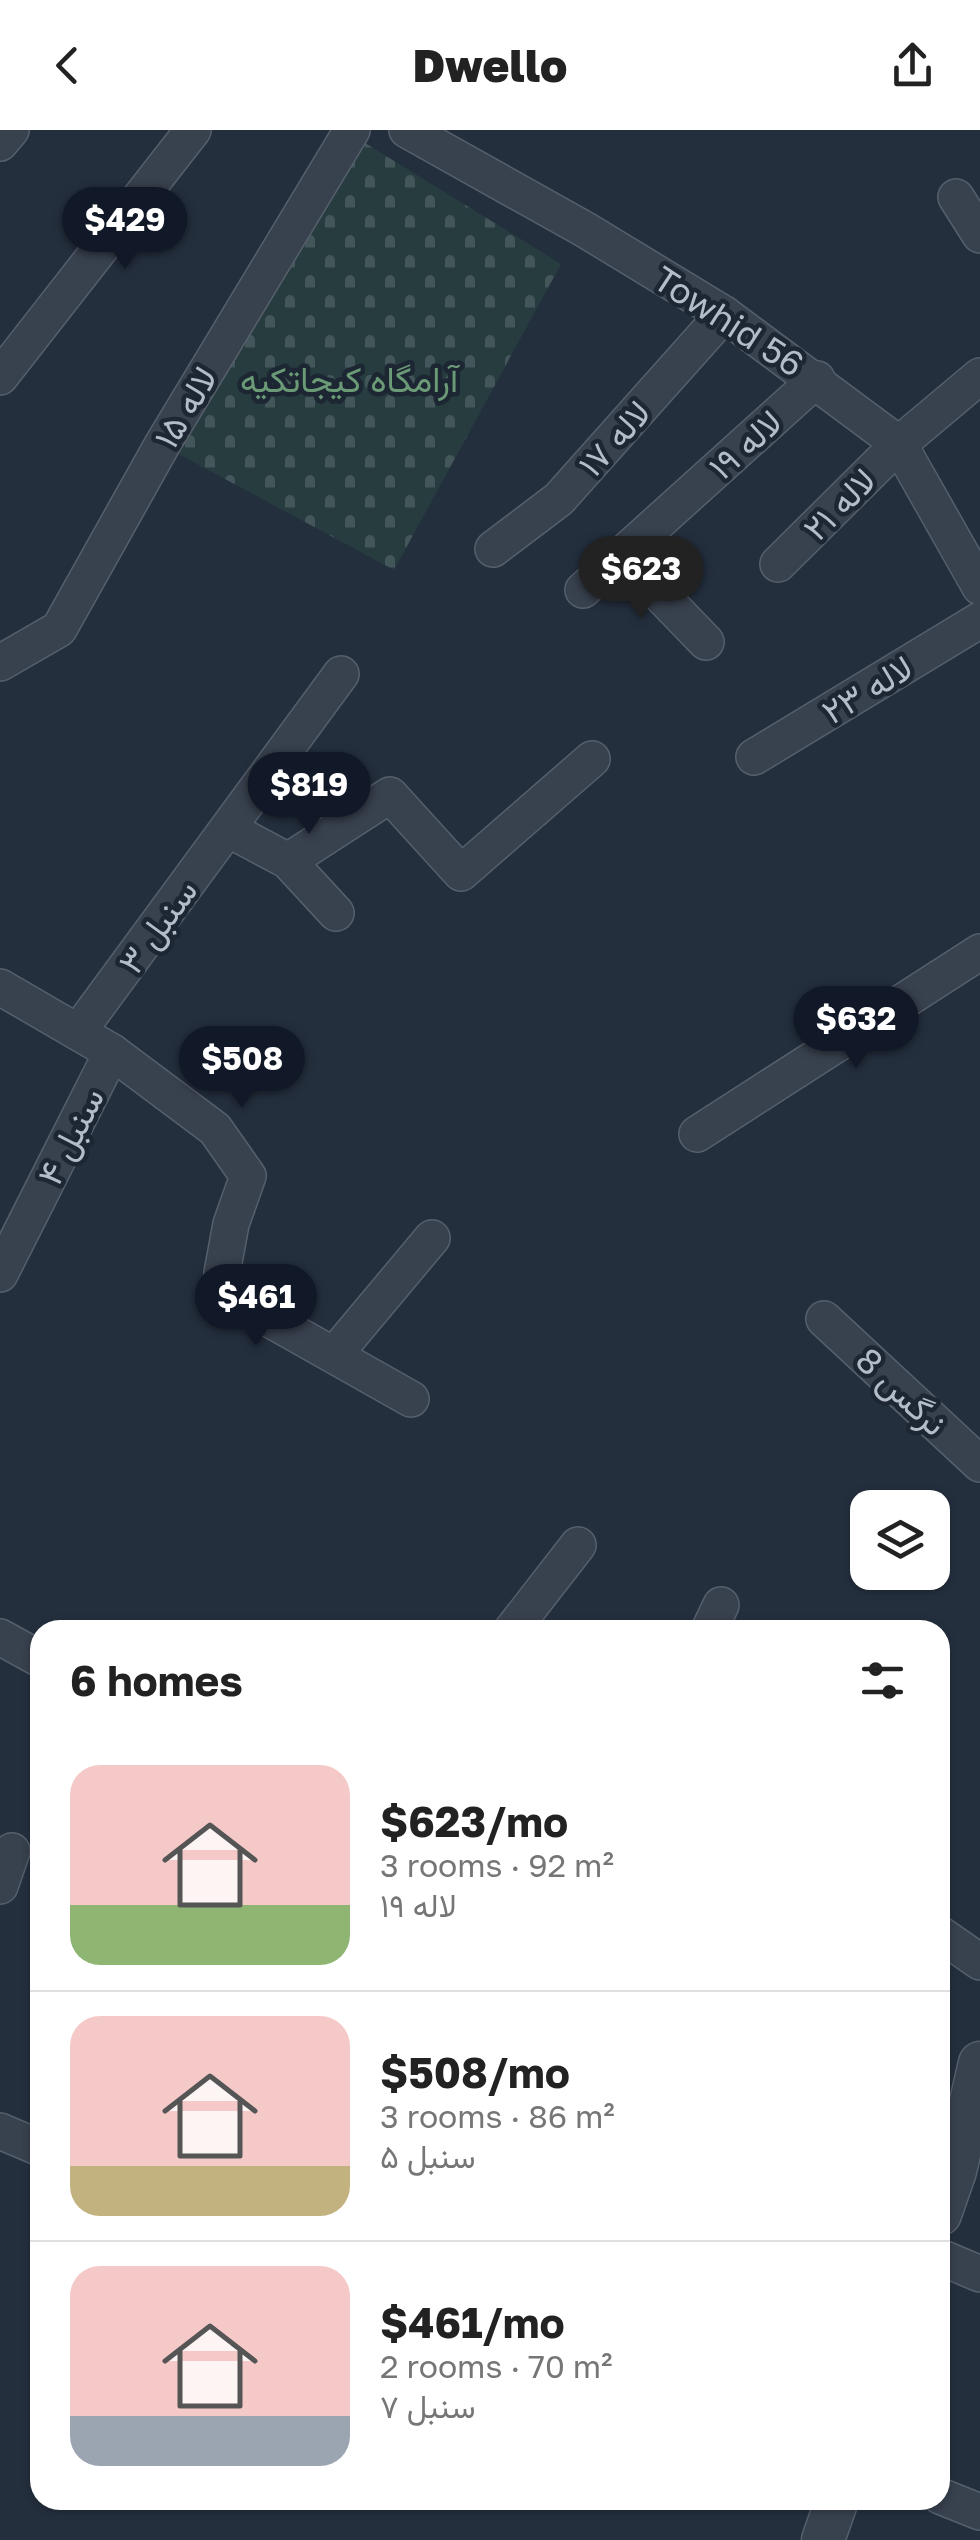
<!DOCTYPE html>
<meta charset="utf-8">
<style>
body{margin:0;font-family:"Golos Text",Vazirmatn,sans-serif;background:#f6f6f6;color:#222;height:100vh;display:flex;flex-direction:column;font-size:38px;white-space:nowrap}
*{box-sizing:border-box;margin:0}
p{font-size:32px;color:#767676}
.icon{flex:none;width:55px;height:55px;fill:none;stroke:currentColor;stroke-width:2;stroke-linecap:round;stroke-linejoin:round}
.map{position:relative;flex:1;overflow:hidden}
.panel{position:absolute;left:30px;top:1490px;width:920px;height:890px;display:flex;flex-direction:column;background:#fff;border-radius:30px;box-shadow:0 2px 8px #0004}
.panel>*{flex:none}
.tools{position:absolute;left:850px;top:1360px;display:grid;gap:20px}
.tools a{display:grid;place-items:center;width:100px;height:100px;border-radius:20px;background:#fff;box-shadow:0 2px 8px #0004;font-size:50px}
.price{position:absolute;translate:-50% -85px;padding:0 22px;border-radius:35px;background:#111827;color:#fff;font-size:32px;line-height:65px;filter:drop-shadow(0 2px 5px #0008)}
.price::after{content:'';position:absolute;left:50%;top:60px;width:30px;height:22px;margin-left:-15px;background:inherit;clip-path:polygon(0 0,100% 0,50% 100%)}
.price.on{background:#222;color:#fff}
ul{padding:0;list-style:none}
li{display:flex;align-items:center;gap:30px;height:250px;padding:0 40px}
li+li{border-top:2px solid #e0e0e0}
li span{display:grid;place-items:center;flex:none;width:280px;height:200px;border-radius:30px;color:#555}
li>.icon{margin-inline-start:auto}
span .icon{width:120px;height:120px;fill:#fffc;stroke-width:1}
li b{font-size:42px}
h2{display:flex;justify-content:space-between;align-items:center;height:120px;padding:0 40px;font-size:42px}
header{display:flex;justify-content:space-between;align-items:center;height:130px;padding:0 40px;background:#fff;font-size:45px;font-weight:800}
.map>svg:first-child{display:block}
.cemetery{fill:url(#cemetery-stones)}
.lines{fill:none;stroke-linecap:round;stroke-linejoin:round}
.minor-casing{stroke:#565f6c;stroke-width:38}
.tertiary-casing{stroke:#565f6c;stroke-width:45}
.minor{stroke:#38414e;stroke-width:35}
.tertiary{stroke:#38414e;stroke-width:42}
.labels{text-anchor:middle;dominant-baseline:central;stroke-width:9;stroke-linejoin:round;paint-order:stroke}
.street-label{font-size:35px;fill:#b4bcc9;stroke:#1d2633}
.park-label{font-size:35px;fill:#6b9a76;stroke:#1d2633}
</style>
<header><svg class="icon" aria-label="back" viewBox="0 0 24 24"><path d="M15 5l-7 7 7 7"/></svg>Dwello<svg class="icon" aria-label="share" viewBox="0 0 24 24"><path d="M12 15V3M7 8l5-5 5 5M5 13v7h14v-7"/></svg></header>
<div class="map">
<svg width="980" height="2410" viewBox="0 0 980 2410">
<defs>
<pattern id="cemetery-stones" width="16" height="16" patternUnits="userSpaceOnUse" patternTransform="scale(2.5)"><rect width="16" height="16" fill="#263c3f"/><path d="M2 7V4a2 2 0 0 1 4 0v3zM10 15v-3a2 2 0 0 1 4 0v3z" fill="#435659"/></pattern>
</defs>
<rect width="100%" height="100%" fill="#242f3e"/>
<!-- cemetery -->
<path class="cemetery" d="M344 0 561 134 394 440 162 315Z"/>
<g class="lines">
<defs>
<g id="minor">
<path d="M407 0 584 99 724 184 899 314 980 457"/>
<path d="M0 13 11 0"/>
<path d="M956 67 980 105"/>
<path d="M0 247 193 0"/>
<path d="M493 419 559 369 724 184"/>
<path d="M622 425 706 512"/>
<path d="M778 434 899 314 980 246"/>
<path d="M583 460 817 249"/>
<path d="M0 533 59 499 162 315 352 0"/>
<path d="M754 627 980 490"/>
<path d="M228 699 288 731 336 783"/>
<path d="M288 731 390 665 461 743 592 629"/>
<path d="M0 857 112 922 215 999 248 1046 231 1094 222 1143 264 1186 411 1269"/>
<path d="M78 902 341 544"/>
<path d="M697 1004 980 822"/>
<path d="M0 1144 112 922"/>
<path d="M824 1189 980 1334"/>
<path d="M334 1225 432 1108"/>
<path d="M512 1500 578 1415"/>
<path d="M709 1500 721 1475"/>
<path d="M0 1507 40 1529"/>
<path d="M0 1756 12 1721"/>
<path d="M940 1804 980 1832"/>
<path d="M0 2001 40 2018"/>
<path d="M940 2127 980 2144"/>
<path d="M940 2366 980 2382"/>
</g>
<g id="tertiary">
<path d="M940 2084 955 2041 980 1933"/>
<path d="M823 2410 837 2370"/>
</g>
</defs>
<!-- minor casing -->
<use href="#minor" class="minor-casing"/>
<!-- tertiary casing -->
<use href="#tertiary" class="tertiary-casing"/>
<!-- minor -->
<use href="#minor" class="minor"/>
<!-- tertiary -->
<use href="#tertiary" class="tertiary"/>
</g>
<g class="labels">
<!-- street labels -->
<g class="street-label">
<text transform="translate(729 191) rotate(33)">Towhid 56</text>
<text transform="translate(185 277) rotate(-59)">لاله ۱۵</text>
<text transform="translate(614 308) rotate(-48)">لاله ۱۷</text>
<text transform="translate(745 314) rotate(-42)">لاله ۱۹</text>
<text transform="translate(839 374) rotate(-45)">لاله ۲۱</text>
<text transform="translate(867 559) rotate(-31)">لاله ۲۳</text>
<text transform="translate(157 796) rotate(-54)">سنبل ۳</text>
<text transform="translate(70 1006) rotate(-63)">سنبل ۴</text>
<text transform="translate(902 1261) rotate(43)">نرگس 8</text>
</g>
<!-- park labels -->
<g class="park-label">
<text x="349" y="249">آرامگاه کیجاتکیه</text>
</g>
</g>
</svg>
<div class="tools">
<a><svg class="icon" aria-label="layers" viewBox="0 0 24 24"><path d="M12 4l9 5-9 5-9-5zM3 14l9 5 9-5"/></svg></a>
</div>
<b class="price" style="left:125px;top:142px">$429</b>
<b class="price on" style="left:641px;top:491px">$623</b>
<b class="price" style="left:309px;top:707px">$819</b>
<b class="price" style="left:856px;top:941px">$632</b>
<b class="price" style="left:242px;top:981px">$508</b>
<b class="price" style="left:256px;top:1219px">$461</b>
<section class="panel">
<h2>6 homes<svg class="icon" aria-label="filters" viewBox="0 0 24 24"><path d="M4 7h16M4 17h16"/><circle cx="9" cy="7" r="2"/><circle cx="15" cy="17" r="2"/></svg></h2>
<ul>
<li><span style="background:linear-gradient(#f6c9c9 70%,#8fb573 0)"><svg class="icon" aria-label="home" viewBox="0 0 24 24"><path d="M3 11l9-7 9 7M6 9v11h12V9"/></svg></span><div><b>$623/mo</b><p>3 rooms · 92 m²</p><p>لاله ۱۹</p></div></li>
<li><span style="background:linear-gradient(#f6c9c9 75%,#c2b280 0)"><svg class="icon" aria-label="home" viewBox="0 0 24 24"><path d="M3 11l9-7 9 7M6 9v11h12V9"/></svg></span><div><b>$508/mo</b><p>3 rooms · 86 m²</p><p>سنبل ۵</p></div></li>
<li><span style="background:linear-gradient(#f6c9c9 75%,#9aa5b1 0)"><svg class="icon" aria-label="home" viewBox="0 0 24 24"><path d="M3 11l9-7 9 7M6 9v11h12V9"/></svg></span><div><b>$461/mo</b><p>2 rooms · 70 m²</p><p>سنبل ۷</p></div></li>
</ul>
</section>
</div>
